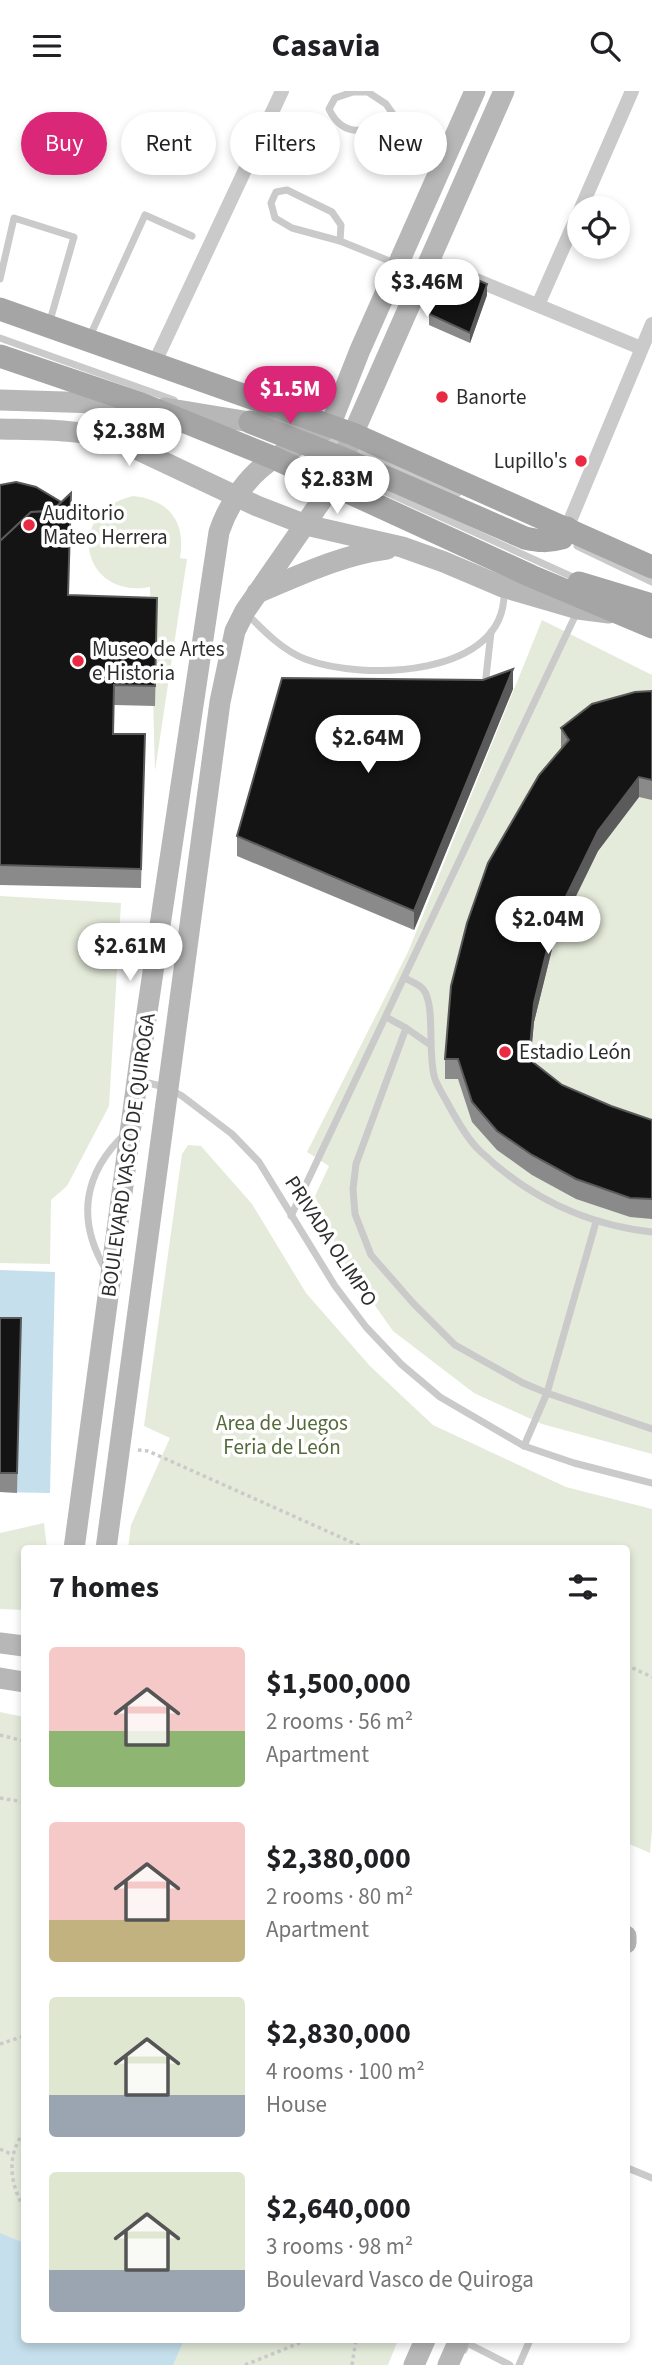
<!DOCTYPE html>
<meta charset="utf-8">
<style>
body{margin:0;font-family:"Source Sans 3",sans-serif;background:#f2f2f2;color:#202124;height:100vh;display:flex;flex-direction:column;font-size:26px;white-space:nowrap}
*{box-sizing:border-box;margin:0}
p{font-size:23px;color:#757577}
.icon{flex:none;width:38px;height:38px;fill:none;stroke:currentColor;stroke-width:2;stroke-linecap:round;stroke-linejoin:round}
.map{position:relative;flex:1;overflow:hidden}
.sheet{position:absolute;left:21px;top:1454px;width:609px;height:798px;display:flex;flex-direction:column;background:#fff;border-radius:7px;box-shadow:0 4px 10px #0003}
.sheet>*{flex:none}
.guide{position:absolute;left:21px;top:21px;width:611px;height:63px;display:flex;gap:14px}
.fabs{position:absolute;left:567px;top:105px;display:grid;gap:14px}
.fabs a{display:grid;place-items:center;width:63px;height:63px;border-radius:50%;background:#fff;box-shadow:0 4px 10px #0003;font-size:35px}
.price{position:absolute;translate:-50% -60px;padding:0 16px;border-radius:24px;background:#fff;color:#222;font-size:23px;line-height:46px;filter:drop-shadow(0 2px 4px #0008)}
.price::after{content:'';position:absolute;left:50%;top:42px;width:21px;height:16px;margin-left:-10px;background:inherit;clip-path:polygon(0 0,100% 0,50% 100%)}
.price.selected{background:#db2777;color:#fff}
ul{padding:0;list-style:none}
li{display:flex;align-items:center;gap:21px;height:175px;padding:0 28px}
li span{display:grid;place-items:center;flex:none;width:196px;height:140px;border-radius:7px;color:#555}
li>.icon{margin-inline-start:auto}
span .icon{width:84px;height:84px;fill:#fffc;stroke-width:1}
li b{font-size:30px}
h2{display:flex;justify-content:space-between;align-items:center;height:84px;padding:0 28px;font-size:30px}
.chip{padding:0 24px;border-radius:32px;background:#fff;box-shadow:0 4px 10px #0003;font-size:24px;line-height:63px}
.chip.selected{background:#db2777;color:#fff}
header{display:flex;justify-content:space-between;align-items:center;height:91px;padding:0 28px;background:#fff;font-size:32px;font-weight:700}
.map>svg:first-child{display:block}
.green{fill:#e4ebda}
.water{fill:#c5dfec}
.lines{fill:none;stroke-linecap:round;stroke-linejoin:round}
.path{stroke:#cacaca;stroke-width:3.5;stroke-dasharray:3.5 3.5;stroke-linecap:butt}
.lane{stroke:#cacaca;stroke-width:7}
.street{stroke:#cacaca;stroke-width:14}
.secondary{stroke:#b7b7b7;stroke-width:21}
.primary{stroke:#a5a5a5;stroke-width:23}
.wall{fill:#8a8a8a}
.shaded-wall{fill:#5a5a5a}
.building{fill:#141414;stroke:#5a5a5a;stroke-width:2}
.poi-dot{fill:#ea2943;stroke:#fff;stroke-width:2.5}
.labels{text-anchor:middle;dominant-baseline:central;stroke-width:7;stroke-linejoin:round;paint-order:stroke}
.poi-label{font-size:21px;fill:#2d2d2d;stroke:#fff;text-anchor:start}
.street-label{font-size:21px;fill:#2d2d2d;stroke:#fff}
.park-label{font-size:21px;fill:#536a39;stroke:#fff}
</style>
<header><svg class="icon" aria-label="menu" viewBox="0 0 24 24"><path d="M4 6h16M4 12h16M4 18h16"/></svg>Casavia<svg class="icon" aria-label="search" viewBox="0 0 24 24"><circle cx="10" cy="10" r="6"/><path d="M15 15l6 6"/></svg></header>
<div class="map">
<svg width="652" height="2274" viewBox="0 0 652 2274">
<rect width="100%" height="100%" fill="#fff"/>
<!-- green -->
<g class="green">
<path d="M133 405C170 409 186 431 180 467L187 468 155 680 150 496C83 509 62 422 133 405Z"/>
<path d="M542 529 652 584V1363L542 1333 474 1302 393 1240 340 1165 315 1105 329 1075 307 1061 408 861Z"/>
<path d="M0 805 121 812 109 1015 67 1095 51 1109 50 1173 0 1172Z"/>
<path d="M188 1054 201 1055 252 1113 306 1202 370 1275 433 1334 566 1396 652 1418V1739L650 1762 627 1752 626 1458H128L131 1434 170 1347 144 1335 182 1063Z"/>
<path d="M44 1432 47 1458H24V1519L0 1518V1442Z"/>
<path d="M0 1621 24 1626V2249H398L388 2274H0Z"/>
</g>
<!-- water -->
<g class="water">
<path d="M0 1179 55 1181 50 1402 0 1401Z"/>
<path d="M0 2142 24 2152V2249H184L173 2274H0Z"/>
</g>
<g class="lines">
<!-- path -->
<g class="path">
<path d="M138 1359 148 1360 367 1458"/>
<path d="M626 1574 652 1586"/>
<path d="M0 1644 24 1650"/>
<path d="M0 1707 24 1711"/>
<path d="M0 1953 24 1945"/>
<path d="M24 2041C6 2065 10 2093 24 2117"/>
<path d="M0 2058 13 2064"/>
<path d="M245 2274 307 2249"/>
<path d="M352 2274 356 2249"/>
</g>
<!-- lane -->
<g class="lane">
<path d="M395 26C370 40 344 50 329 18L335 7 353 1H368L386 13 395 26 448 55"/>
<path d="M340 150 341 134 332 121 287 99 276 101 271 112 275 127 292 137 340 150 397 173"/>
<path d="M0 188 14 127 74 146 49 233"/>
<path d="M90 245 145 124 192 145"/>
<path d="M0 247 174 309"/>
<path d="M327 345 458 402"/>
<path d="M311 367 577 488"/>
<path d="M577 455 652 491"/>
<path d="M246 522C264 540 282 559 305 568 362 590 507 587 504 500"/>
<path d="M485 595 491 541"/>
<path d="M405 887C410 890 419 893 423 898 436 913 427 965 435 988 438 996 443 1004 447 1011 456 1028 467 1048 480 1060 528 1106 587 1134 652 1141"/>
<path d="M386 926 406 937 356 1073 353 1098 355 1123 371 1164 413 1212 455 1254 523 1292 547 1302 652 1338"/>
<path d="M406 937 429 953"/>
<path d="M141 990 168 997 182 1005 232 1043 259 1071 335 1195 366 1236 401 1273 440 1306 524 1355 574 1372 652 1392"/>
<path d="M291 1125 577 521"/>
<path d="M106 1179C76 1129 83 1082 126 1042"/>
<path d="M524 1355 547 1302 596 1131"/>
<path d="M626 2079 630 2078 652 2087"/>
<path d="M464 2259 467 2252 510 2274"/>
<path d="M519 2274 530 2249"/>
</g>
<!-- street -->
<g class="street">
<path d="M581 117 632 0"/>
<path d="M430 170 641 257"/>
<path d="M538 214 579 121"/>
<path d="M154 273 282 0"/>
<path d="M567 437 652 233"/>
</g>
<!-- secondary -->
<g class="secondary">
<path d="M0 309 130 313"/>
<path d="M165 317 250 331 317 334"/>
<path d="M0 338C40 339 79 338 117 349L257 415 306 434 402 456 444 471 503 496 578 518 609 522"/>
<path d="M257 502C300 484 341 464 387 458"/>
<path d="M74 1458 140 968 219 441C229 411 250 381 278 365 295 355 314 349 330 335L360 259 475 0"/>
<path d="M106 1458 220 611 235 540 245 520 333 393 353 343 504 0"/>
<path d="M0 1552 24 1555"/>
<path d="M0 1587 24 1591"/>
<path d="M626 1845V1852"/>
<path d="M414 2274 425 2249"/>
<path d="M448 2274 459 2249"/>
</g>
<!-- primary -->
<g class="primary">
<path d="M0 218 353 343 652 476"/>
<path d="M0 265 141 313 274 367 531 485 652 536"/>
<path d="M250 331 344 368 525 447C538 450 548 451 562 447L567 437"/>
<path d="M579 492 652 514"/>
</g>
</g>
<!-- wall -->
<g class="wall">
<path d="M487 204 470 252 429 234V223Z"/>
<path d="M0 394 69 504 157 526 155 615 114 614V643H145L141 797 0 794Z"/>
<path d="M513 598 414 839 237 765V745Z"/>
<path d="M652 600V709L639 706 598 760 554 850 534 931 530 969 562 994 611 1015 652 1029V1128L630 1126 576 1108 532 1084 497 1059 472 1031 458 988H445V968L561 657V637Z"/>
<path d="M0 1227H21L17 1402 0 1401Z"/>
</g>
<!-- shaded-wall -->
<g class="shaded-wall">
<path d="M487 193V204L470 252V242Z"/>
<path d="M513 578V598L414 839V820Z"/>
<path d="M639 686V706L598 760 554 850 534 931 529 987V968L534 912 554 830 598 740Z"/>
</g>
<!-- building -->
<g class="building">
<path d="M446 175 487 193 470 242 429 223Z"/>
<path d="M16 391 36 396 61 411 52 420 31 421 0 450V394Z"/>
<path d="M71 402 68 504 157 507 155 595 114 594 113 643H145L141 778 0 774V450L31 421 52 420Z"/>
<path d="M513 578 414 820 237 745 282 587 483 589Z"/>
<path d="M652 600V689L639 686 598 740 554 830 534 912 529 968 562 994 611 1015 652 1029V1108L630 1107 576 1088 532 1064 497 1040 472 1011 458 968H445L451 895 467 832 488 772 539 684 569 649 561 637 592 613 635 601Z"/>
<path d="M0 1227H21L17 1382H0Z"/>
</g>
<!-- markers -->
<g class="poi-dot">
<circle cx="442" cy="306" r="7"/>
<circle cx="581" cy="370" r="7"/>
<circle cx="29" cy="434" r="7"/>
<circle cx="78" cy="570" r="7"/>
<circle cx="505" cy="961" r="7"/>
</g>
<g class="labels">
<!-- poi labels -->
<g class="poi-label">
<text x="456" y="306">Banorte</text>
<text x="567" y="370" text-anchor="end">Lupillo's</text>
<text x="43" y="422">Auditorio<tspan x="43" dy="24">Mateo Herrera</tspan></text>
<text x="92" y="558">Museo de Artes<tspan x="92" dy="24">e Historia</tspan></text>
<text x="519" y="961">Estadio León</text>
</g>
<!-- street labels -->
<g class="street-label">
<text transform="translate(128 1064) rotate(-82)">BOULEVARD VASCO DE QUIROGA</text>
<text transform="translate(331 1150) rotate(57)">PRIVADA OLIMPO</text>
</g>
<!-- park labels -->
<g class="park-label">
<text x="282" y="1332">Area de Juegos<tspan x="282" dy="24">Feria de León</tspan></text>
</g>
</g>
</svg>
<div class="fabs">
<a><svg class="icon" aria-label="locate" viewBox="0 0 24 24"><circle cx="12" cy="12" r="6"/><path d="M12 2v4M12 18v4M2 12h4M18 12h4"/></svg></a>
</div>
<b class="price" style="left:427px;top:228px">$3.46M</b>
<b class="price selected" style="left:290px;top:335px">$1.5M</b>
<b class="price" style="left:129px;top:377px">$2.38M</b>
<b class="price" style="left:337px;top:425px">$2.83M</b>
<b class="price" style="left:368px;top:684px">$2.64M</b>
<b class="price" style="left:548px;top:865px">$2.04M</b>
<b class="price" style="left:130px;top:892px">$2.61M</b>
<div class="guide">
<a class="chip selected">Buy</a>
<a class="chip">Rent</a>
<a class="chip">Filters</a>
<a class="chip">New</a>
</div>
<section class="sheet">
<h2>7 homes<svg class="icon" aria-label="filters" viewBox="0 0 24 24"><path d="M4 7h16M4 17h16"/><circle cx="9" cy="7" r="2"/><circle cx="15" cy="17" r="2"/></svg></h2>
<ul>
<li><span style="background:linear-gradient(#f6c9c9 60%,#8fb573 0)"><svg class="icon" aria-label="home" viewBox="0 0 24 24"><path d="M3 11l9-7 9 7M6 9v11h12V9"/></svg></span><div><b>$1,500,000</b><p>2 rooms · 56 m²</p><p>Apartment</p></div></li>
<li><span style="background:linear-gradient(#f6c9c9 70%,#c2b280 0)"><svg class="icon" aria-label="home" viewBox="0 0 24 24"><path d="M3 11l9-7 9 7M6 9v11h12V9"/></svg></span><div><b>$2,380,000</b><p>2 rooms · 80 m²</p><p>Apartment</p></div></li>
<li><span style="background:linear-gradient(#dfe7d0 70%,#9aa5b1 0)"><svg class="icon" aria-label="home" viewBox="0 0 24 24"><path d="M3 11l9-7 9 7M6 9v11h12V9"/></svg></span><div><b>$2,830,000</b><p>4 rooms · 100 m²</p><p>House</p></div></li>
<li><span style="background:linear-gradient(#dfe7d0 70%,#9aa5b1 0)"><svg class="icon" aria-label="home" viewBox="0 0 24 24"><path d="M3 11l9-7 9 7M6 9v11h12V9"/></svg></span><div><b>$2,640,000</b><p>3 rooms · 98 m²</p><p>Boulevard Vasco de Quiroga</p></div></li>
</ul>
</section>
</div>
